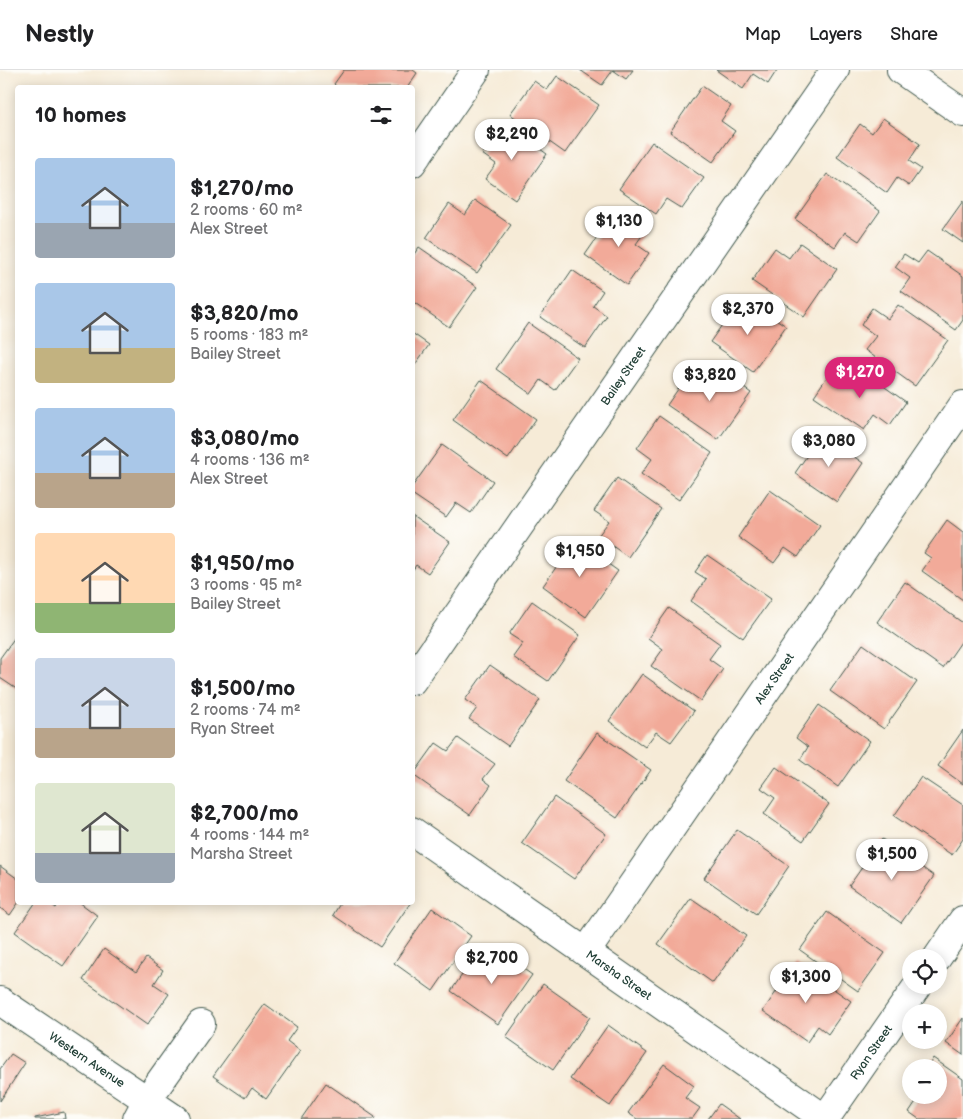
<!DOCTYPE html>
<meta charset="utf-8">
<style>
body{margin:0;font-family:"Balsamiq Sans",sans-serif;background:#f6f6f6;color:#202124;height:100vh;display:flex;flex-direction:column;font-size:19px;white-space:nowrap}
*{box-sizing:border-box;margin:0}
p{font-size:16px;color:#757577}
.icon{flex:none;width:28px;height:28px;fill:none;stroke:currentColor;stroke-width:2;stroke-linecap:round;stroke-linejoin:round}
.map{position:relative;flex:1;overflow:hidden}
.panel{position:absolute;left:15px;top:15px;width:400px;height:820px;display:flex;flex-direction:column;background:#fff;border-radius:5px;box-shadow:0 2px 12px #0003}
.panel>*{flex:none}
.fabs{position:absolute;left:902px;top:879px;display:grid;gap:10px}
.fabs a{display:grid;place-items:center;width:45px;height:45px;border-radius:50%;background:#fff;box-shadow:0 2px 12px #0003;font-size:25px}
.price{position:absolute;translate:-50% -42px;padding:0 11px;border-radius:18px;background:#fff;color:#222;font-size:16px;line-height:32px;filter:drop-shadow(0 1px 2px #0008)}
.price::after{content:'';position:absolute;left:50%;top:30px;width:15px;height:11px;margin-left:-8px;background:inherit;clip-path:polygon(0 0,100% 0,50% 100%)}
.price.on{background:#db2777;color:#fff}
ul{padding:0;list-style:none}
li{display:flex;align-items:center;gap:15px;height:125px;padding:0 20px}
li span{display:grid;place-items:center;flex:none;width:140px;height:100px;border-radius:5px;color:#555}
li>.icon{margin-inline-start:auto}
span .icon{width:60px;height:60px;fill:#fffc;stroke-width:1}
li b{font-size:21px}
h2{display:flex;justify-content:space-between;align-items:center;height:60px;padding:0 20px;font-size:21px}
header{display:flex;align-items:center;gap:30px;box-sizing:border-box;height:70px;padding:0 25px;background:#fff;border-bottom:1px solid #e0e0e0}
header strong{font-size:24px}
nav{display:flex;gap:28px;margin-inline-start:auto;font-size:18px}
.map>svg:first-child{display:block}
.building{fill:#f2aa99}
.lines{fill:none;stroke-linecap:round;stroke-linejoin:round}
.minor-casing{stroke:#3f574c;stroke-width:30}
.minor{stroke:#fff;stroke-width:28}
.labels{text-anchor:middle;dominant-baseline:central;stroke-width:4;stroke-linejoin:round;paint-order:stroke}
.street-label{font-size:12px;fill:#1f3d34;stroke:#fdfcf7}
</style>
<header>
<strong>Nestly</strong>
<nav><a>Map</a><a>Layers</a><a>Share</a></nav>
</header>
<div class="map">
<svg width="963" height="1049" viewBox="0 0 963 1049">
<rect width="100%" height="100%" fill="#fdfcf7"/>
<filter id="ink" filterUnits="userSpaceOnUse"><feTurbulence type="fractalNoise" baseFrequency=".02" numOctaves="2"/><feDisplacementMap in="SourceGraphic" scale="10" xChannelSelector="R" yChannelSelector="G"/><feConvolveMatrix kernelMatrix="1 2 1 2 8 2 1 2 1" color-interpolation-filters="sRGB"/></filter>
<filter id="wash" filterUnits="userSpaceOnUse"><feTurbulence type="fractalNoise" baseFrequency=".0096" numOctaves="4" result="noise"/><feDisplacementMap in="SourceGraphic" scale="20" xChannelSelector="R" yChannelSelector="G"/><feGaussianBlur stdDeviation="1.12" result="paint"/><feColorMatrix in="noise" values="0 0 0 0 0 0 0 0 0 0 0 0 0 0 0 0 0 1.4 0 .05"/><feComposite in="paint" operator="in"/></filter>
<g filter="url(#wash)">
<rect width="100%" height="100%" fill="#f6ebd7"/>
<g id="blocks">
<!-- building -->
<g class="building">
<path d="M344 0H413L417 3 407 18H338L334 14Z"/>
<path d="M580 0H613L602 15Z"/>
<path d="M613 0H633L626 9Z"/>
<path d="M716 0H777L768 14 753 4 743 19Z"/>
<path d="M557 6 599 35 565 83 510 44 534 11 547 20Z"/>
<path d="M702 16 731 36 721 51 735 61 713 92 670 62Z"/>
<path d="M883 48 920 74 909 91 921 99 909 116 897 108 887 123 837 87 860 54 872 63Z"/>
<path d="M504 53 547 84 515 130 485 109 496 94 482 84Z"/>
<path d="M652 72 704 108 682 139 666 129 656 144 619 119Z"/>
<path d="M827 104 880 141 859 171 845 162 835 177 795 149Z"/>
<path d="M475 130 511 155 477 203 426 168 449 134 465 145Z"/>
<path d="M963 131V173L943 159Z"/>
<path d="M617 139 646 160 636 174 649 183 627 215 585 185Z"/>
<path d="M800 173 837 199 804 247 752 211 775 178 789 188Z"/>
<path d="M419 177 477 217 449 257 412 231V187Z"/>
<path d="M927 181 963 206V250L956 260 901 221 910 208 895 197 904 184 918 193Z"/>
<path d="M572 200 603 221 593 236 607 246 585 278 540 247Z"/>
<path d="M756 235 786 256 753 302 710 272 734 238 747 247Z"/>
<path d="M898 235 948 270 915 316 865 280 876 266 861 255 872 238 888 249Z"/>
<path d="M528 253 578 288 555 320 541 310 531 324 496 299Z"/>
<path d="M412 263 429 275 412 299Z"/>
<path d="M716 298 751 323 718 370 667 335 690 302 705 313Z"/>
<path d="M858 298 906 332 890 355 875 344 864 360 814 326 831 301 847 312Z"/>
<path d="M481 310 536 349 508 389 453 350Z"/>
<path d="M659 346 712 383 679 430 641 404 652 389 637 378Z"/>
<path d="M822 364 863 393 837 432 795 403Z"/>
<path d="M442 375 493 411 471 443 456 433 446 447 412 424V417Z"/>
<path d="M617 408 661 439 628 487 598 466 609 451 594 441Z"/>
<path d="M770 420 820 455 798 487 785 478 774 493 738 467Z"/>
<path d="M412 446 450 472 428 503 416 495 412 501Z"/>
<path d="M947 450 963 462V530L922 501 931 488 924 483Z"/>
<path d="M575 470 618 501 586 547 543 516Z"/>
<path d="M707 485 771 529 743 568 691 531 706 509 695 502Z"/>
<path d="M905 512 963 553V569L943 598 877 552Z"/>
<path d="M532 531 580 565 548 611 513 587 523 573 509 564Z"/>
<path d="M669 538 720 574 709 589 723 599 701 631 651 596 663 579 648 568Z"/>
<path d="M18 563V620L0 608V588Z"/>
<path d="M863 574 917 612 884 659 830 621Z"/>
<path d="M490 595 540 630 508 676 469 649 477 638 465 630Z"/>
<path d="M642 604 694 641 671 672 656 662 645 677 609 651Z"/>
<path d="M819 635 870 671 838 717 800 690 808 677 796 668Z"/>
<path d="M963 660V714L938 696Z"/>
<path d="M597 663 651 700 617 748 564 711Z"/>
<path d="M458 668 495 694 483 709 491 715 470 745 413 705 436 673 448 681Z"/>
<path d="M776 697 829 734 803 771 764 744 775 728 761 718Z"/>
<path d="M921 707 963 735V769L952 785 894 746Z"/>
<path d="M554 727 606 764 574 809 522 773Z"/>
<path d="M737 760 789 796 756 844 704 808Z"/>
<path d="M882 769 934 806 901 853 849 816Z"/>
<path d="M0 796 18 809V832H19L10 845 0 838Z"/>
<path d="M691 828 746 866 713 913 658 874Z"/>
<path d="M36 832H48L56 838 60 832H79L98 846 63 896 15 862Z"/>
<path d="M341 832H411L380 877 333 845Z"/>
<path d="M432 838 471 866 433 921 394 893Z"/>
<path d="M827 842 885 883 858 921 800 880Z"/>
<path d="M104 879 136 902 146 888 163 900 154 914 169 924 147 955 83 910Z"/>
<path d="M500 882 532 905 498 954 451 921 477 883 492 893Z"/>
<path d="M796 893 851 931 828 964 818 956 807 972 763 941Z"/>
<path d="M543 914 590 947 553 1000 506 967Z"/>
<path d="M265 934 297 957 287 971 300 981 266 1029 252 1018 245 1028 213 1006Z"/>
<path d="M963 948V985L946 973Z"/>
<path d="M608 955 647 983 610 1036 570 1009Z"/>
<path d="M11 984 25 993 0 1031V999Z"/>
<path d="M933 988 963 1009V1049H919L909 1042 919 1027 915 1025H939V998H927Z"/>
<path d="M664 994 694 1016 685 1028 700 1038 692 1049H637L628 1043Z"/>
<path d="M326 1013 375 1047 374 1049H301Z"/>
<path d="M719 1034 740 1049H708Z"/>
<path d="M64 1042 65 1049H35V1048Z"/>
</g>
</g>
</g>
<g filter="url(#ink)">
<use href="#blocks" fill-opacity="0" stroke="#3f574c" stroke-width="1"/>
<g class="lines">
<defs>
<g id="minor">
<path d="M901 0 963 43"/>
<path d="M412 93 476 0"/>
<path id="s1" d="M412 611 835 0"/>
<path id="s2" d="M412 761 825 1049"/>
<path id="s3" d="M586 882 963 335"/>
<path d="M937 888 963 850"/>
<path id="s4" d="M0 931 175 1049"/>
<path d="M137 1049 147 1030 201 954"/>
<path id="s5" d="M825 1049 918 915"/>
</g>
</defs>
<!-- minor casing -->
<use href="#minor" class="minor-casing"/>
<!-- minor -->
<use href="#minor" class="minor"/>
</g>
</g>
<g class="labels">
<!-- street labels -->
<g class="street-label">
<text stroke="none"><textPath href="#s1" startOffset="371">Bailey Street</textPath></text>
<text stroke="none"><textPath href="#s3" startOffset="332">Alex Street</textPath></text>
<text stroke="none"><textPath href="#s2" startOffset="252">Marsha Street</textPath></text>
<text stroke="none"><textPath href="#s5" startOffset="81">Ryan Street</textPath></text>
<text stroke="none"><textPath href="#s4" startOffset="105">Western Avenue</textPath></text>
</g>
</g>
</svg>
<div class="fabs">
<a><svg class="icon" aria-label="locate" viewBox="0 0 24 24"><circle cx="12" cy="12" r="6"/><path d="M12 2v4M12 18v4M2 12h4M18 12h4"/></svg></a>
<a>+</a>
<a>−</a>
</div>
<b class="price" style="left:512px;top:91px">$2,290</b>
<b class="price" style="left:619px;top:178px">$1,130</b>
<b class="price" style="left:748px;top:266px">$2,370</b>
<b class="price on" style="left:860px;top:329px">$1,270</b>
<b class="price" style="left:710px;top:332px">$3,820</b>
<b class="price" style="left:829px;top:398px">$3,080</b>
<b class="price" style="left:580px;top:508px">$1,950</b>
<b class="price" style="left:892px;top:811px">$1,500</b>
<b class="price" style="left:492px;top:915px">$2,700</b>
<b class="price" style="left:806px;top:934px">$1,300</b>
<section class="panel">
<h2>10 homes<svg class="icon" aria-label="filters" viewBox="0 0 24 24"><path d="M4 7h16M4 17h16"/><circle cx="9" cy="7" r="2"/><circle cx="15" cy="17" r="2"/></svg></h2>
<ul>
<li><span style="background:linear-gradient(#a9c7e8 65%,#9aa5b1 0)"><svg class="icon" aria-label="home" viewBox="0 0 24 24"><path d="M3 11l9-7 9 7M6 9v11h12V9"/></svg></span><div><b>$1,270/mo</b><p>2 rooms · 60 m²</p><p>Alex Street</p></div></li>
<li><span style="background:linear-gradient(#a9c7e8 65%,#c2b280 0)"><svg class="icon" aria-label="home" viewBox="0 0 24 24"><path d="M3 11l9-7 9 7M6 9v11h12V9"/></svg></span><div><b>$3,820/mo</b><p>5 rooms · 183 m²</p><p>Bailey Street</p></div></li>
<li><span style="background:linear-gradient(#a9c7e8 65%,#b9a48a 0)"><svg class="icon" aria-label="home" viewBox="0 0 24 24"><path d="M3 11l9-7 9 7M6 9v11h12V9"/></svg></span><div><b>$3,080/mo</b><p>4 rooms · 136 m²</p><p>Alex Street</p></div></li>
<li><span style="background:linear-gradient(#ffd9b3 70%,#8fb573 0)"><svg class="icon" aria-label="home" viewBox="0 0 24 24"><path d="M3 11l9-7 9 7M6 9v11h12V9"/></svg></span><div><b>$1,950/mo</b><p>3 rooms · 95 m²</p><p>Bailey Street</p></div></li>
<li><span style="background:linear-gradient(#c9d6e8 70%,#b9a48a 0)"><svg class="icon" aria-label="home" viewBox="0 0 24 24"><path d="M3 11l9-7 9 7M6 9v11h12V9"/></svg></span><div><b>$1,500/mo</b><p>2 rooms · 74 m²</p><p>Ryan Street</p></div></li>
<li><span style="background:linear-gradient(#dfe7d0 70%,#9aa5b1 0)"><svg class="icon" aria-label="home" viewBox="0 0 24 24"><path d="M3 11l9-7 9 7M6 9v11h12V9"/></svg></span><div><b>$2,700/mo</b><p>4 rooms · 144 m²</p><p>Marsha Street</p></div></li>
</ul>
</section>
</div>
